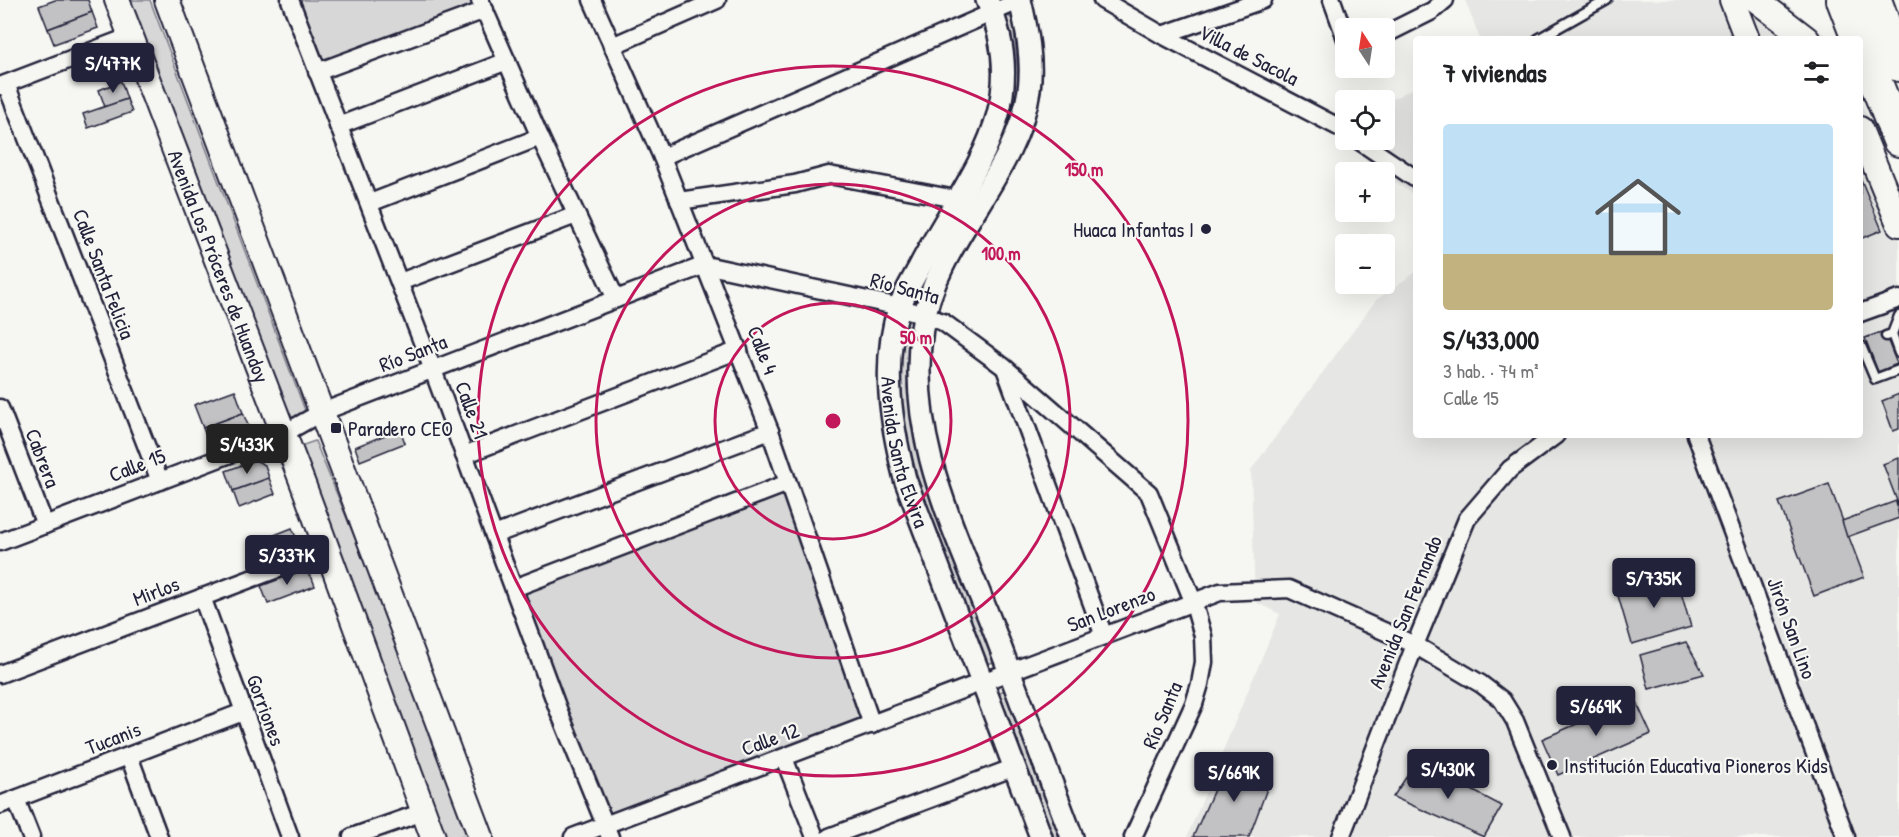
<!DOCTYPE html>
<html lang="es">
<meta charset="utf-8">
<style>
body{margin:0;font-family:"Patrick Hand",sans-serif;background:#f6f6f6;color:#202124;height:100vh;display:flex;flex-direction:column;font-size:22px;white-space:nowrap}
*{box-sizing:border-box;margin:0}
p{font-size:20px;color:#757577}
.icon{flex:none;width:33px;height:33px;fill:none;stroke:currentColor;stroke-width:2;stroke-linecap:round;stroke-linejoin:round}
.map{position:relative;flex:1;overflow:hidden}
.sheet{position:absolute;left:1413px;top:36px;width:450px;height:402px;display:flex;flex-direction:column;background:#fff;border-radius:6px;box-shadow:0 6px 24px #0002}
.sheet>*{flex:none}
.needle{width:39px;rotate:348deg}
.fabs{position:absolute;left:1335px;top:18px;display:grid;gap:12px}
.fabs a{display:grid;place-items:center;width:60px;height:60px;border-radius:6px;background:#fff;box-shadow:0 6px 24px #0002;font-size:30px}
.price{position:absolute;translate:-50% -51px;padding:0 14px;border-radius:6px;background:#22223b;color:#fff;font-size:20px;line-height:39px;filter:drop-shadow(0 2px 3px #0008)}
.price::after{content:'';position:absolute;left:50%;top:36px;width:18px;height:14px;margin-left:-9px;background:inherit;clip-path:polygon(0 0,100% 0,50% 100%)}
.price.on{background:#222;color:#fff}
ul{padding:0;list-style:none}
li{display:grid;align-content:center;gap:12px;height:318px;padding:0 30px}
li span{display:grid;place-items:center;height:186px;border-radius:6px;color:#555}
li>.icon{margin-inline-start:auto}
span .icon{width:108px;height:108px;fill:#fffc;stroke-width:1}
li b{font-size:26px}
h2{display:flex;justify-content:space-between;align-items:center;height:72px;padding:0 30px;font-size:26px}
.map>svg:first-child{display:block}
.built{fill:#e6e6e4}
.green{fill:#d7d7d7;stroke:#7c7c89;stroke-width:1.5}
.building{fill:#c2c2c4;stroke:#22223b;stroke-width:1.5}
.lines{fill:none;stroke-linecap:round;stroke-linejoin:round}
.service-casing{stroke:#22223b;stroke-width:13}
.minor-casing{stroke:#22223b;stroke-width:21}
.tertiary-casing{stroke:#22223b;stroke-width:26}
.secondary-casing{stroke:#22223b;stroke-width:28}
.motorway-casing{stroke:#22223b;stroke-width:36}
.service{stroke:#f6f6f2;stroke-width:8}
.minor{stroke:#f6f6f2;stroke-width:16}
.tertiary{stroke:#f6f6f2;stroke-width:21}
.secondary{stroke:#f6f6f2;stroke-width:24}
.motorway{stroke:#f6f6f2;stroke-width:32}
.ring{fill:none;stroke:#c2185b;stroke-width:3}
.poi-dot{fill:#22223b;stroke:#f6f6f2;stroke-width:2}
.labels{text-anchor:middle;dominant-baseline:central;stroke-width:4.5;stroke-linejoin:round;paint-order:stroke}
.street-label{font-size:21px;fill:#22223b;stroke:#f6f6f2}
.poi-label{font-size:21px;fill:#22223b;stroke:#f6f6f2;text-anchor:start}
.centre{fill:#c2185b;stroke:#f6f6f2;stroke-width:3}
.ring-label{font-size:18px;text-anchor:middle;font-weight:bold;fill:#c2185b;stroke:#f6f6f2;stroke-width:4.5;stroke-linejoin:round;paint-order:stroke}
</style>
<div class="map">
<svg width="1899" height="837" viewBox="0 0 1899 837">
<rect width="100%" height="100%" fill="#f6f6f2"/>
<filter id="ink" filterUnits="userSpaceOnUse"><feTurbulence type="fractalNoise" baseFrequency=".0167" numOctaves="2"/><feDisplacementMap in="SourceGraphic" scale="12" xChannelSelector="R" yChannelSelector="G"/><feConvolveMatrix kernelMatrix="1 2 1 2 8 2 1 2 1" color-interpolation-filters="sRGB"/></filter>
<g filter="url(#ink)">
<!-- built -->
<g class="built">
<path d="M1465 0H1782L1829 39H1480Z"/>
<path d="M1416 87V196L1385 176 1384 172H1379L1367 164 1366 140H1384L1385 103Z"/>
<path d="M1860 99 1899 193V837H1187L1280 614 1255 602 1251 470 1376 300 1416 272V435H1860Z"/>
</g>
<!-- green -->
<g class="green">
<path d="M122 0H150L306 413 286 421Z"/>
<path d="M300 0H476L478 4 324 61Z"/>
<path d="M1006 14 1013 20 1019 85 1011 121 998 152 917 301 912 299 989 156 1000 19Z"/>
<path d="M908 326 913 328 907 387 917 449 996 661 982 666 901 441 898 353 905 327Z"/>
<path d="M315 441 357 543 468 837H440L292 449Z"/>
<path d="M781 488 866 717 607 819 521 590Z"/>
<path d="M1004 690 1007 692 1062 837H1047L995 695Z"/>
</g>
<!-- building -->
<g class="building">
<path d="M55 0H88L92 12 48 29 39 6Z"/>
<path d="M92 12 98 28 54 44 48 29Z"/>
<path d="M121 81 127 99 105 107 99 90Z"/>
<path d="M127 99 132 112 88 128 83 114Z"/>
<path d="M1860 177 1882 230 1860 239Z"/>
<path d="M1884 331 1897 364 1878 372 1865 338Z"/>
<path d="M235 390 243 413 203 428 194 405Z"/>
<path d="M1899 394V429L1893 431 1882 401Z"/>
<path d="M243 413 252 435 211 450 203 428Z"/>
<path d="M400 429 405 443 360 461 355 447Z"/>
<path d="M1899 458V506L1883 464Z"/>
<path d="M255 460 265 465 269 478 233 491 226 471Z"/>
<path d="M269 478 275 494 239 508 233 491Z"/>
<path d="M1829 484 1864 577 1814 596 1779 502Z"/>
<path d="M1896 501 1899 518 1847 537 1842 521Z"/>
<path d="M292 528 298 542 295 550 265 561 257 542Z"/>
<path d="M304 570 312 578 315 586 268 604 261 586Z"/>
<path d="M1676 575 1691 627 1632 644 1617 592Z"/>
<path d="M1686 642 1704 674 1649 689 1640 655Z"/>
<path d="M1635 699 1651 734 1558 775 1542 739Z"/>
<path d="M1228 758 1271 778 1249 837H1193Z"/>
<path d="M1417 761 1502 806 1484 837 1393 797Z"/>
</g>
<g class="lines">
<defs>
<g id="service">
<path d="M1538 39 1607 0"/>
<path d="M1892 334 1899 353"/>
<path d="M1886 336 1892 334 1899 316"/>
<path d="M1861 346 1875 379 1899 370"/>
</g>
<g id="minor">
<path d="M290 0 433 370 558 709 610 837"/>
<path d="M480 0 540 137 616 299"/>
<path d="M592 0 662 157 770 431 872 725"/>
<path d="M1102 0 1162 35 1346 131"/>
<path d="M1332 0 1346 39"/>
<path d="M1162 35 1263 0"/>
<path d="M1384 35 1432 11 1445 0"/>
<path d="M612 46 717 0"/>
<path d="M317 72 485 10"/>
<path d="M6 84 160 481"/>
<path d="M0 86 131 36"/>
<path d="M338 126 507 61"/>
<path d="M1358 140 1416 179"/>
<path d="M662 157 1021 0"/>
<path d="M679 201 795 184 829 175 956 199"/>
<path d="M370 203 540 137"/>
<path d="M400 282 576 215"/>
<path d="M1860 313 1899 299"/>
<path d="M1006 371 1104 636"/>
<path d="M0 408 45 525"/>
<path d="M1696 435 1846 837"/>
<path d="M464 455 739 350"/>
<path d="M494 535 770 431"/>
<path d="M0 542 283 434 322 412 705 265 900 307 943 322 1004 367 1149 493 1193 601 1203 636 1204 662 1200 684 1194 704 1133 837"/>
<path d="M514 588 788 483"/>
<path d="M202 597 290 837"/>
<path d="M0 674 327 550"/>
<path d="M129 756 159 837"/>
<path d="M784 758 815 837"/>
<path d="M16 799 31 837"/>
<path d="M0 805 243 712"/>
<path d="M352 837 423 812"/>
<path d="M573 837 1220 592 1289 589 1415 645 1481 684 1502 700 1515 721 1562 837"/>
<path d="M829 837 1015 767"/>
<path d="M1341 837 1415 645 1467 519 1510 469 1556 435"/>
</g>
<g id="tertiary">
<path id="s1" d="M987 0C1036 109 966 176 919 268 912 281 904 294 899 308 881 364 891 424 905 479L1041 837"/>
<path d="M1020 0C1027 29 1033 60 1029 90 1017 176 936 240 922 328 906 436 954 528 992 625 1019 695 1045 766 1072 837"/>
</g>
<g id="secondary">
<path id="s2" d="M117 0 303 484 433 837"/>
<path d="M167 0 481 837"/>
<path d="M1732 0 1747 39"/>
<path d="M1756 0 1807 39"/>
<path d="M1860 129 1899 224"/>
</g>
<g id="motorway">
<path d="M1843 0 1858 39"/>
<path d="M1875 0 1899 65"/>
<path d="M1860 43 1899 140"/>
</g>
</defs>
<!-- service casing -->
<use href="#service" class="service-casing"/>
<!-- minor casing -->
<use href="#minor" class="minor-casing"/>
<!-- tertiary casing -->
<use href="#tertiary" class="tertiary-casing"/>
<!-- secondary casing -->
<use href="#secondary" class="secondary-casing"/>
<!-- motorway casing -->
<use href="#motorway" class="motorway-casing"/>
<!-- service -->
<use href="#service" class="service"/>
<!-- minor -->
<use href="#minor" class="minor"/>
<!-- tertiary -->
<use href="#tertiary" class="tertiary"/>
<!-- secondary -->
<use href="#secondary" class="secondary"/>
<!-- motorway -->
<use href="#motorway" class="motorway"/>
</g>
</g>
<!-- distance rings -->
<g class="ring">
<circle cx="833" cy="421" r="118"/>
<circle cx="833" cy="421" r="237"/>
<circle cx="833" cy="421" r="355"/>
</g>
<!-- markers -->
<g class="poi-dot">
<circle cx="1206" cy="229" r="6"/>
<rect x="330" y="422" width="12" height="12" rx="3"/>
<circle cx="1552" cy="765" r="6"/>
</g>
<g class="labels">
<!-- street labels -->
<g class="street-label">
<text transform="translate(1249 55) rotate(27)">Villa de Sacola</text>
<text stroke="none"><textPath href="#s2" startOffset="285">Avenida Los Próceres de Huandoy</textPath></text>
<text transform="translate(104 274) rotate(69)">Calle Santa Felicia</text>
<text transform="translate(905 288) rotate(15)">Río Santa</text>
<text transform="translate(763 350) rotate(69)">Calle 4</text>
<text transform="translate(413 353) rotate(-21)">Río Santa</text>
<text transform="translate(472 410) rotate(70)">Calle 21</text>
<text stroke="none"><textPath href="#s1" startOffset="482">Avenida Santa Elvira</textPath></text>
<text transform="translate(43 458) rotate(69)">Cabrera</text>
<text transform="translate(137 465) rotate(-21)">Calle 15</text>
<text transform="translate(156 591) rotate(-21)">Mirlos</text>
<text transform="translate(1111 609) rotate(-21)">San Lorenzo</text>
<text transform="translate(1405 612) rotate(-68)">Avenida San Fernando</text>
<text transform="translate(1792 628) rotate(70)">Jirón San Lino</text>
<text transform="translate(266 710) rotate(70)">Gorriones</text>
<text transform="translate(1162 715) rotate(-67)">Río Santa</text>
<text transform="translate(113 738) rotate(-21)">Tucanis</text>
<text transform="translate(770 739) rotate(-20)">Calle 12</text>
</g>
<!-- poi labels -->
<g class="poi-label">
<text x="1194" y="229" text-anchor="end">Huaca Infantas I</text>
<text x="348" y="428">Paradero CEO</text>
<text x="1564" y="765">Institución Educativa Pioneros Kids</text>
</g>
</g>
<circle cx="833" cy="421" r="9" class="centre"/>
<g class="ring-label">
<text x="1084" y="176">150 m</text>
<text x="1001" y="260">100 m</text>
<text x="916" y="344">50 m</text>
</g>
</svg>
<div class="fabs">
<a><svg class="needle" viewBox="-14 -14 28 28"><path d="M0-13l5 13h-10z" fill="#e53935"/><path d="M0 13l5-13h-10z" fill="#757577"/></svg></a>
<a><svg class="icon" aria-label="locate" viewBox="0 0 24 24"><circle cx="12" cy="12" r="6"/><path d="M12 2v4M12 18v4M2 12h4M18 12h4"/></svg></a>
<a>+</a>
<a>−</a>
</div>
<b class="price" style="left:113px;top:94px">S/477K</b>
<b class="price on" style="left:247px;top:475px">S/433K</b>
<b class="price" style="left:287px;top:586px">S/337K</b>
<b class="price" style="left:1654px;top:609px">S/735K</b>
<b class="price" style="left:1596px;top:737px">S/669K</b>
<b class="price" style="left:1448px;top:800px">S/430K</b>
<b class="price" style="left:1234px;top:803px">S/669K</b>
<section class="sheet">
<h2>7 viviendas<svg class="icon" aria-label="filters" viewBox="0 0 24 24"><path d="M4 7h16M4 17h16"/><circle cx="9" cy="7" r="2"/><circle cx="15" cy="17" r="2"/></svg></h2>
<ul>
<li><span style="background:linear-gradient(#bfe0f5 70%,#c2b280 0)"><svg class="icon" aria-label="home" viewBox="0 0 24 24"><path d="M3 11l9-7 9 7M6 9v11h12V9"/></svg></span><div><b>S/433,000</b><p>3 hab. · 74 m²</p><p>Calle 15</p></div></li>
</ul>
</section>
</div>
